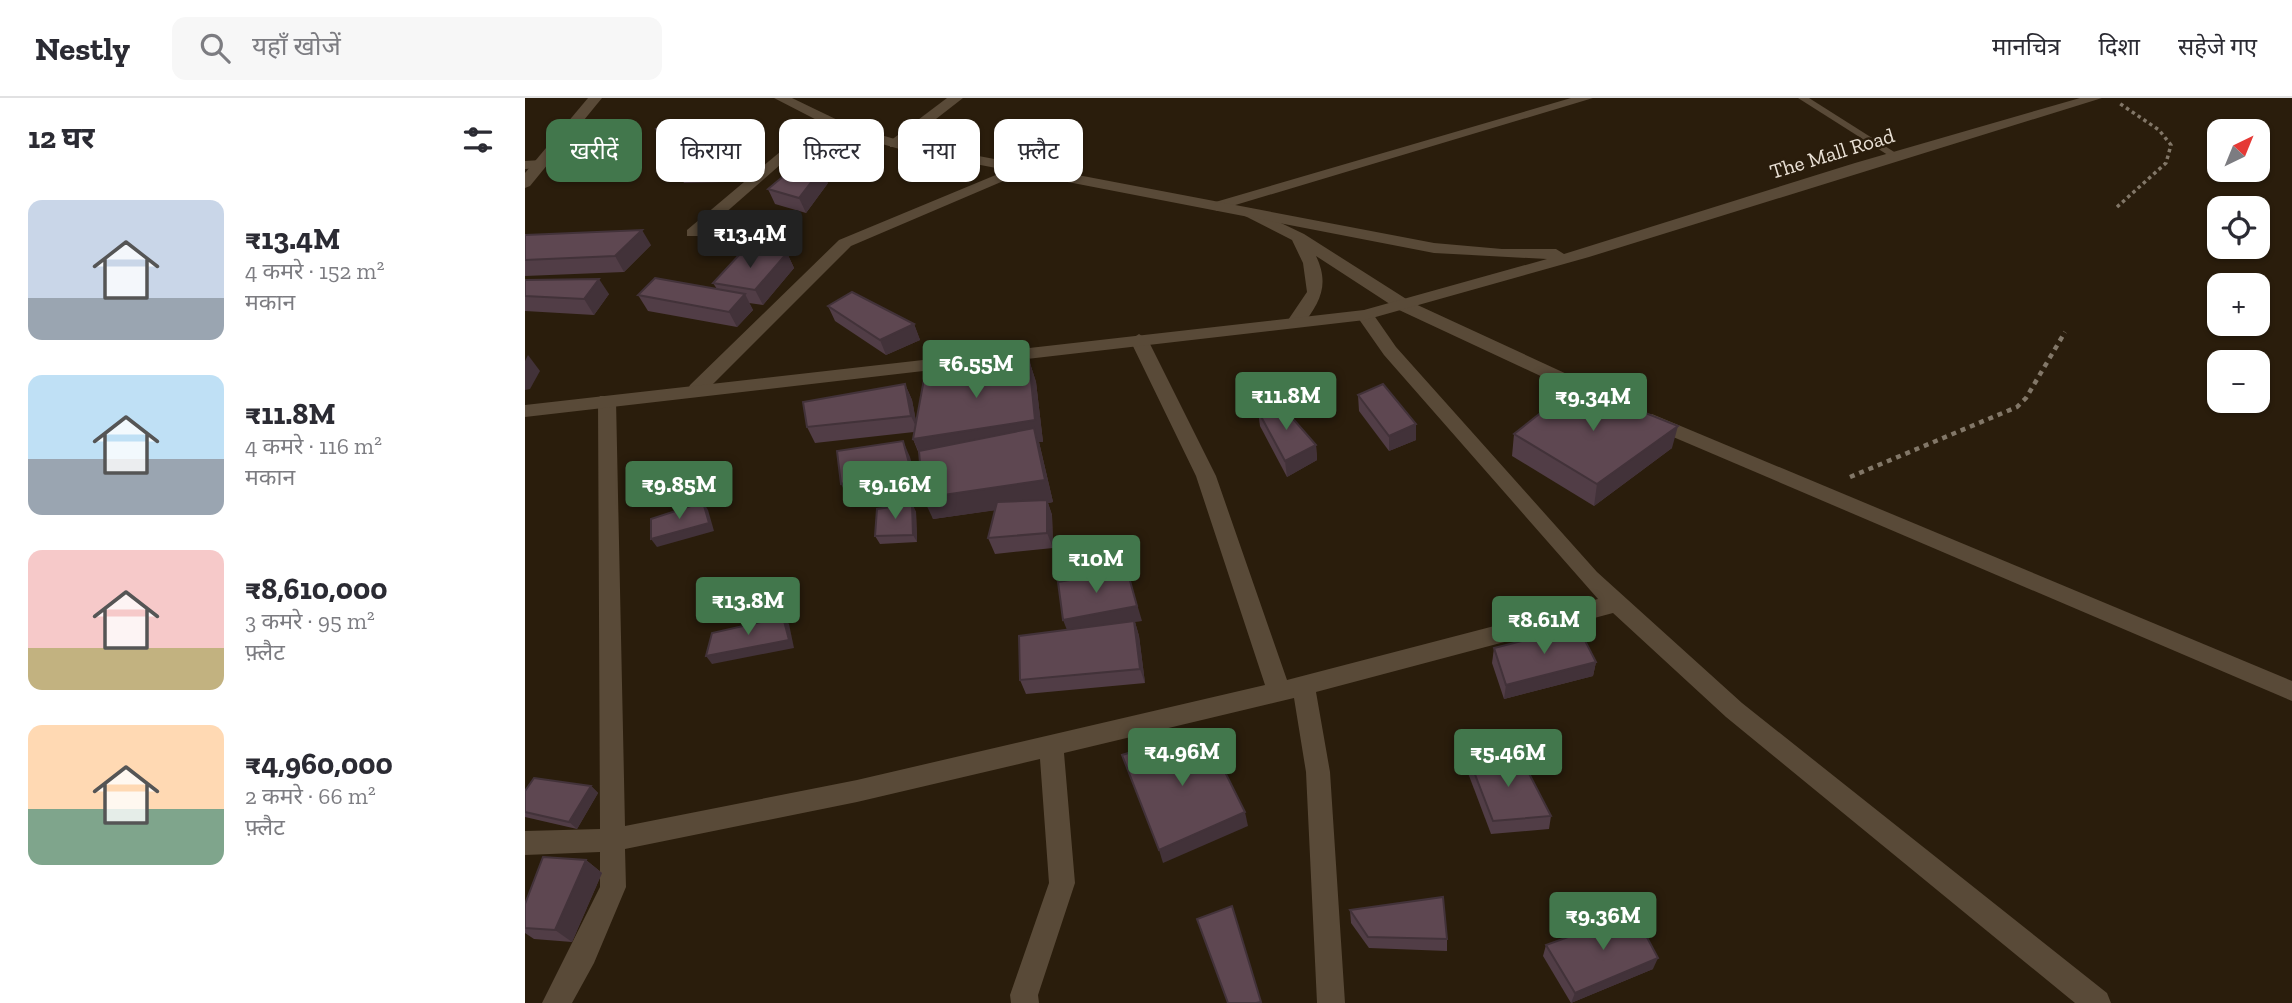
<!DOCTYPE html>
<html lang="hi">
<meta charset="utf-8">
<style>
body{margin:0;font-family:"Zilla Slab","Noto Sans Devanagari",serif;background:#f7f7f7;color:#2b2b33;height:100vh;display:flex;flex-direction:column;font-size:26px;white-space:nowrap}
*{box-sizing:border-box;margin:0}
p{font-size:23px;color:#7c7c81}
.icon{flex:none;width:38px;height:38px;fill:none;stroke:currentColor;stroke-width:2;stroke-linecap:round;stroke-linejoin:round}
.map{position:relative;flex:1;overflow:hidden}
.sheet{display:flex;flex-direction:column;background:#fff;width:525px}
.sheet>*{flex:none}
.hud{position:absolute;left:21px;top:21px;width:665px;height:63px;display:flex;gap:14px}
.needle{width:46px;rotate:43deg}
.fabs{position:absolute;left:1682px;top:21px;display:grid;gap:14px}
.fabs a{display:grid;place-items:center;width:63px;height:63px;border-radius:14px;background:#fff;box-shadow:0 2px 5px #0004;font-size:35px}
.price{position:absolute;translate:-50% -60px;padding:0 16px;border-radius:7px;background:#42774c;color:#fff;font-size:23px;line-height:46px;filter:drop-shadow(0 2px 4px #0008)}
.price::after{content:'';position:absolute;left:50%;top:42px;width:21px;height:16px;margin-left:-10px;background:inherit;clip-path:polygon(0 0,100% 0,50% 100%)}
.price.on{background:#222;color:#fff}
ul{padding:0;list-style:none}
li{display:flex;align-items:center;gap:21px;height:175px;padding:0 28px}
li span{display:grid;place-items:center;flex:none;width:196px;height:140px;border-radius:14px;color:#555}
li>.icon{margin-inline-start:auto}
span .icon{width:84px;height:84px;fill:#fffc;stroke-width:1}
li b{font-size:30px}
h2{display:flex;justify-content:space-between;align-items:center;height:84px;padding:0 28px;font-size:30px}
.pill{padding:0 24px;border-radius:14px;background:#fff;box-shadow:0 2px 5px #0004;font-size:24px;line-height:63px}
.pill.on{background:#42774c;color:#fff}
header{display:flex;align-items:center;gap:42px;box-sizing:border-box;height:98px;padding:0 35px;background:#fff;border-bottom:2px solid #e1e1e2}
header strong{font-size:33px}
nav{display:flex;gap:38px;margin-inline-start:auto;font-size:24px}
.search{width:490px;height:63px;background:#f7f7f7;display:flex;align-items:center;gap:18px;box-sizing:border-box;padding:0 24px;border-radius:14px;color:#7c7c81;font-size:26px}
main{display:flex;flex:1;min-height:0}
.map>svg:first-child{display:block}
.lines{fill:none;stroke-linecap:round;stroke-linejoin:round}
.path-far1{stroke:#827768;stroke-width:3.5;stroke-dasharray:3.5 3.5;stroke-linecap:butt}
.path{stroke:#827768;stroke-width:4.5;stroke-dasharray:5 5;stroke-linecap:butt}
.service{fill:#594a38;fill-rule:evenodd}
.minor{fill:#594a38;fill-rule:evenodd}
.tertiary{fill:#594a38;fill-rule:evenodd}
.secondary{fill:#594a38;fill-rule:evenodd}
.wall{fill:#513d46}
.shaded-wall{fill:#423239}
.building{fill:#5e4751;stroke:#423239;stroke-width:2}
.labels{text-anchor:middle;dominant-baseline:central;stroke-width:5;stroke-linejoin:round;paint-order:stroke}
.far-street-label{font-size:21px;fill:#eae1d6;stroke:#2a1d0c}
</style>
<header>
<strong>Nestly</strong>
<div class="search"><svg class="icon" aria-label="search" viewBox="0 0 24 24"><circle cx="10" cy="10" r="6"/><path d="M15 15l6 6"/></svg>यहाँ खोजें</div>
<nav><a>मानचित्र</a><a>दिशा</a><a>सहेजे गए</a></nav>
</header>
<main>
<section class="sheet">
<h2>12 घर<svg class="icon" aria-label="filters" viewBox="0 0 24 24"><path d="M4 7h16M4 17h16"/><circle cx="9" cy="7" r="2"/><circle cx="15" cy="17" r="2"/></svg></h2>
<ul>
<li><span style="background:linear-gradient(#c9d6e8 70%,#9aa5b1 0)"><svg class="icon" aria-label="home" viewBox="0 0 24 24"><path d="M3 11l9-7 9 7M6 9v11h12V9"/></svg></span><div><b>₹13.4M</b><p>4 कमरे · 152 m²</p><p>मकान</p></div></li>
<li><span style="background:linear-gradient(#bfe0f5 60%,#9aa5b1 0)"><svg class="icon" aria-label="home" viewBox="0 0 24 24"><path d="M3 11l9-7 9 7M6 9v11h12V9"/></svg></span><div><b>₹11.8M</b><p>4 कमरे · 116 m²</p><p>मकान</p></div></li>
<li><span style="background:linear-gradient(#f6c9c9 70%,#c2b280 0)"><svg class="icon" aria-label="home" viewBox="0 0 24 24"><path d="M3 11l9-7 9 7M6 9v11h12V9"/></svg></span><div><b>₹8,610,000</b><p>3 कमरे · 95 m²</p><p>फ़्लैट</p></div></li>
<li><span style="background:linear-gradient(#ffd9b3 60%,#7fa58c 0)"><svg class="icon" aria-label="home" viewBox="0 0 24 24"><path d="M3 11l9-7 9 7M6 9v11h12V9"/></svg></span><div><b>₹4,960,000</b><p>2 कमरे · 66 m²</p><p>फ़्लैट</p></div></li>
</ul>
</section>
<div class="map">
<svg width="1767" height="905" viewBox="0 0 1767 905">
<rect width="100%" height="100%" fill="#2a1d0c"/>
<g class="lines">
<!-- path-far1 -->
<path class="path-far1" d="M1592 109 1641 65 1646 47 1634 32 1594 5"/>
<!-- path -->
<path class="path" d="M1325 379 1492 309 1501 300 1540 234"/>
<!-- service -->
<path class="service" d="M1273 0H1284L1374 57 1366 59Z"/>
<!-- minor -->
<g class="minor">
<path d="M422 0H438L375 49H365V43Z"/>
<path d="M1046 0H1068L697 111 692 113 684 108 687 105Z"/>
<path d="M299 17 304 18V24L174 138H162V132Z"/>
<path d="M0 63 16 62 23 66 16 70 0 71Z"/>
<path d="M497 66 502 67V73L326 148 179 295H165L163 291 165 287 314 142Z"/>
<path d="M840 212 846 213 871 249 1072 474 1217 605 1582 895 1586 905H1550L1201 619 1088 515 791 594 805 674 820 905H792L781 674 769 600 539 655 550 785 513 897 514 905H486L485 897 524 785 515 661 332 704 100 751 101 789 69 865 47 905H17L75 789V754L0 757V733L75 731 73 302 75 298H89L91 302 100 728 332 682 740 587 671 378 605 242 614 236 623 242 691 378 762 582 1073 501 859 257 831 217Z"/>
</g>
<!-- tertiary -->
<g class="tertiary">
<path d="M725 110 779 136 886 204 1083 295 1085 299 1076 305 1069 303 874 212 791 158C805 187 795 205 776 229H764L761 225 782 194 778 165 767 142 720 118V112Z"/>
<path d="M1127 316 1767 583V603L1120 327 1118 322Z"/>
</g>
<!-- secondary -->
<g class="secondary">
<path d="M63 0H77L5 88 0 90V75Z"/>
<path d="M249 0H267L325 28 380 44 909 145 977 151H1031L1039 156 1330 65 1555 0H1577L1064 159 840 222 0 319V307L839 212 1022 161 909 155 378 52 315 34Z"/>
</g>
</g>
<!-- wall -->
<g class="wall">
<path d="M131 31 173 45 230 60 201 84 159 85 151 70 163 51 145 55Z"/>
<path d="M303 85 281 115 250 106 243 91Z"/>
<path d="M0 137 126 147 99 174 0 178Z"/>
<path d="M262 155 269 170 238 207 224 205 228 212 212 229 123 213 113 197 192 191 188 185Z"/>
<path d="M0 182 84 196 69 217 0 213Z"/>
<path d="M303 208 389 226 395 242 361 257 310 223Z"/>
<path d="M504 262 511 284 518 344H514L528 404 523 405 527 417 528 450 470 456 463 440 470 412 408 421 394 356 388 341 389 334 290 345 282 329 380 286 387 302 391 324Z"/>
<path d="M833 297 891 326V342L864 353 834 313Z"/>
<path d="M733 313 791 347 792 362 762 379 735 328Z"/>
<path d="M989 336 1147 350 1069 408 987 358Z"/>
<path d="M387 406 391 414 392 444 355 446 350 438Z"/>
<path d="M617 523 610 524 614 538 620 585 501 596 495 582 542 531Z"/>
<path d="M969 550 1071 564 1068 578 979 601 967 565Z"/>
<path d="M944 661 1026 718 1024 731 966 736 943 675Z"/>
<path d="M66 688 73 695 52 731 0 719V693Z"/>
<path d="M61 762 77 775 47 844 9 841 0 835V806Z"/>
<path d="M825 812 922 841V853L844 850 826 825Z"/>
<path d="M1021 847 1128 871 1046 905 1018 858Z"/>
</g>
<!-- shaded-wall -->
<g class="shaded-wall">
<path d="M171 41 175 48 145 55 141 47Z"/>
<path d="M223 45 230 60 201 84 194 70Z"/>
<path d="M297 70 303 85 281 115 274 100Z"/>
<path d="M117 132 126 147 99 174 90 158Z"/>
<path d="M262 155 269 170 238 207 230 192Z"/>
<path d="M74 181 84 196 69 217 59 201Z"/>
<path d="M220 196 228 212 212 229 204 214Z"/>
<path d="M389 226 395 242 361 257 355 242Z"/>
<path d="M3 257 15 273 5 291 0 292V263Z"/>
<path d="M504 262 511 284 518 344H514L528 404 523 405 527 417 528 450 522 435V405L408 421 398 400V363L388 341Z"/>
<path d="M380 286 387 302 393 333 386 318Z"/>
<path d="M891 326V342L864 353V338Z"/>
<path d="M1153 328 1147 350 1069 408 1072 386Z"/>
<path d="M378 343 385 359 391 381 324 402 316 386Z"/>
<path d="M791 347 792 362 762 379 760 363Z"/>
<path d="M178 404 183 412 189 433 132 449 126 441Z"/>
<path d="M387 406 391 414 392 444 388 437Z"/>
<path d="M602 472 617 523 610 524 614 538 620 585 615 571 544 537 538 522Z"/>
<path d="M258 519 264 526 269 550 187 566 181 558Z"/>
<path d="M1071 564 1068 578 979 601 981 587Z"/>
<path d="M66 688 73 695 52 731 44 724Z"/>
<path d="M720 714 723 728 638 765 634 752Z"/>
<path d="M61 762 77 775 47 844 30 832Z"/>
<path d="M1133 860 1128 871 1046 905 1050 895Z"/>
</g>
<!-- building -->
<g class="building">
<path d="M160 24 171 41 141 47 131 31Z"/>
<path d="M166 45H223L194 70H151Z"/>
<path d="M273 66 297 70 274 100 243 91Z"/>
<path d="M117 132 90 158 0 162V137Z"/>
<path d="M262 155 230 192 188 185 215 156Z"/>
<path d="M130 180 220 196 204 214 113 197Z"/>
<path d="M74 181 59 201 0 198V182Z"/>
<path d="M327 194 389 226 355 242 303 208Z"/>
<path d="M504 262 510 322 388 341 399 281Z"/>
<path d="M380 286 386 318 282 329 278 304Z"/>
<path d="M858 286 891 326 864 338 833 297Z"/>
<path d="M1051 287 1153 328 1072 386 989 336Z"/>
<path d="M755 306 791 347 760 363 733 313Z"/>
<path d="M509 330 520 382 398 400 394 353Z"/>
<path d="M378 343 384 365 316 386 312 353Z"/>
<path d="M522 402V435L463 440 472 404Z"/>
<path d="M178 404 184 425 126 441V421Z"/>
<path d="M387 406 388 437 350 438 352 411Z"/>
<path d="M602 472 612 508 538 522 533 484Z"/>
<path d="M258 519 264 542 181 558 187 535Z"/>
<path d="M609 523 615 571 495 582 494 538Z"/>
<path d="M1053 529 1071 564 981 587 969 550Z"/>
<path d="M679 632 720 714 634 752 597 657Z"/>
<path d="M995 658 1026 718 968 723 944 661Z"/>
<path d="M9 680 66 688 44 724 0 714V693Z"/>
<path d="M18 759 61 762 30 832 0 830V806Z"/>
<path d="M918 799 922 841 843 839 825 812Z"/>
<path d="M707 808 736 904 731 905H703L672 821Z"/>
<path d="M1109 815 1133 860 1050 895 1021 847Z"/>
</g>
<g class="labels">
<!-- far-street labels -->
<g class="far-street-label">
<text transform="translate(1307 55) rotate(-17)">The Mall Road</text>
</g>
</g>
</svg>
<div class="fabs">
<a><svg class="needle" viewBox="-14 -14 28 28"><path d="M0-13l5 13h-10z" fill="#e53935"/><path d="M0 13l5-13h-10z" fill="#7c7c81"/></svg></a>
<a><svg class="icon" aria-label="locate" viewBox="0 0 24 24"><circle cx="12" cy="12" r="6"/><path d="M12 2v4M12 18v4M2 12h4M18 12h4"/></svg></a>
<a>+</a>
<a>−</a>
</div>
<b class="price on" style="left:225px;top:172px">₹13.4M</b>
<b class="price" style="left:451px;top:302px">₹6.55M</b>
<b class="price" style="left:761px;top:334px">₹11.8M</b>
<b class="price" style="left:1068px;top:335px">₹9.34M</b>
<b class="price" style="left:154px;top:423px">₹9.85M</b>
<b class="price" style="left:370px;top:423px">₹9.16M</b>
<b class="price" style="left:571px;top:497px">₹10M</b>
<b class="price" style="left:223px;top:539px">₹13.8M</b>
<b class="price" style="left:1019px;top:558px">₹8.61M</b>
<b class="price" style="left:657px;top:690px">₹4.96M</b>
<b class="price" style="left:983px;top:691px">₹5.46M</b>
<b class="price" style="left:1078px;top:854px">₹9.36M</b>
<div class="hud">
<a class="pill on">खरीदें</a>
<a class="pill">किराया</a>
<a class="pill">फ़िल्टर</a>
<a class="pill">नया</a>
<a class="pill">फ़्लैट</a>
</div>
</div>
</main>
